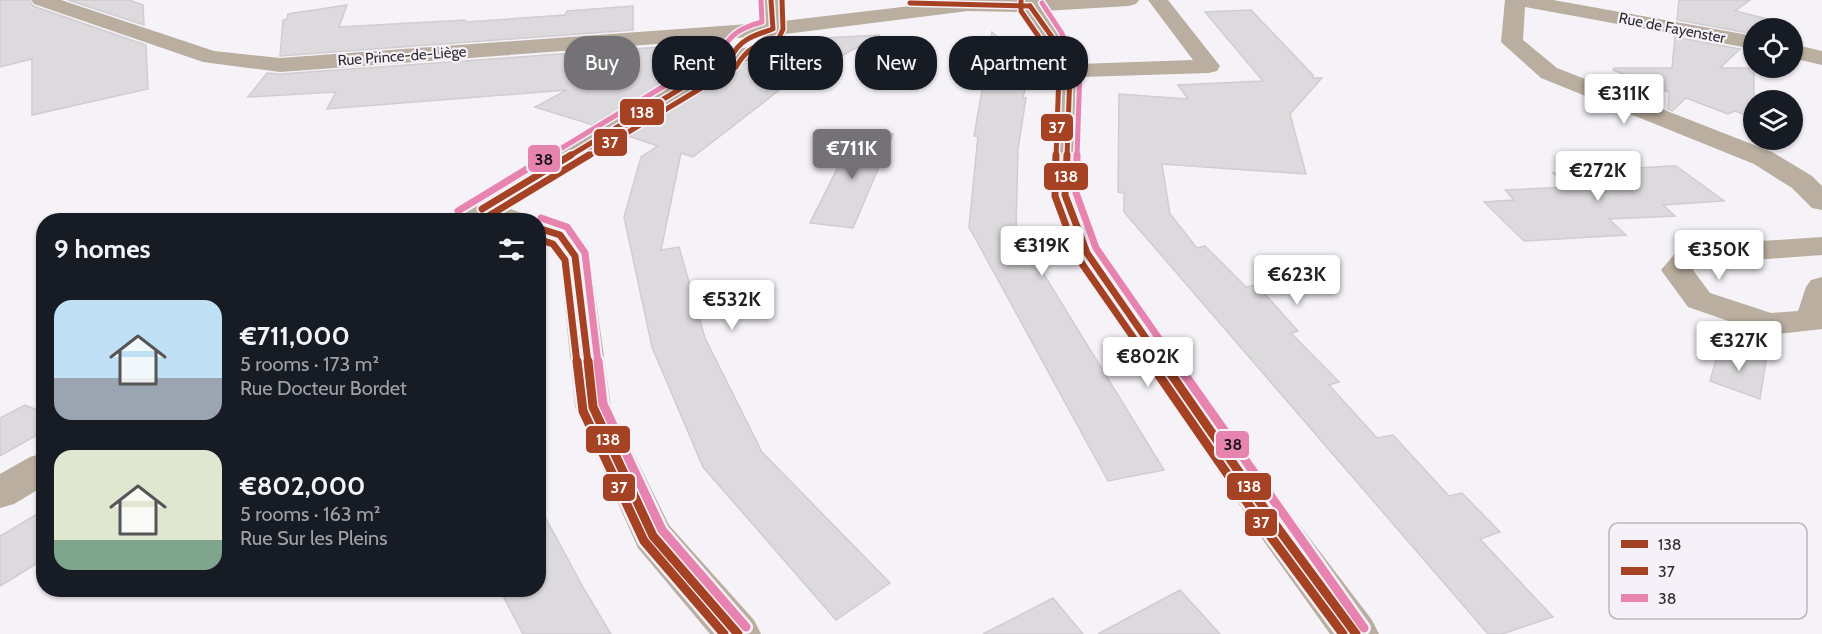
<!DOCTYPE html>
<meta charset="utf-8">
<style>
body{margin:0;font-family:Cabin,sans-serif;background:#242831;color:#f1f3f6;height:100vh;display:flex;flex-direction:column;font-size:22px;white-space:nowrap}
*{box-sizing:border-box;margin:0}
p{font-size:20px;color:#9ea1a6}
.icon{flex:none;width:33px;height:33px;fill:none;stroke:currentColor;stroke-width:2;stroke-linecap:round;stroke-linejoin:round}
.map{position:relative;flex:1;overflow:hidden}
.side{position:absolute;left:36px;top:213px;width:510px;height:384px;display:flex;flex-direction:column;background:#171b24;border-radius:24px;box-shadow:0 2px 4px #0004}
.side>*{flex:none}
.hud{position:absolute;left:564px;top:36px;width:570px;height:54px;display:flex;gap:12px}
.buttons{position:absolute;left:1743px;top:18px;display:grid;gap:12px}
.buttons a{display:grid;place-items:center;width:60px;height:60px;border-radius:50%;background:#171b24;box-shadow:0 2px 4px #0004;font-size:30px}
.price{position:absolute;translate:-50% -51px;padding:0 14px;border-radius:6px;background:#fff;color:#222;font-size:20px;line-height:39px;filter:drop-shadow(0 2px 3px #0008)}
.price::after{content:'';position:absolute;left:50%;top:36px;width:18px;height:14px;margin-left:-9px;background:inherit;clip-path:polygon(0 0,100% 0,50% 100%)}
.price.selected{background:#747276;color:#fff}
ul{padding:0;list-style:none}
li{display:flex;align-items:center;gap:18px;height:150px;padding:0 18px}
li span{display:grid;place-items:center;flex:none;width:168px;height:120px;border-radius:18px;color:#555}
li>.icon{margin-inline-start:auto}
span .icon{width:72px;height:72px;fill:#fffc;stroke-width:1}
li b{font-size:26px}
h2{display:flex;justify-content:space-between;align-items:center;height:72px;padding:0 18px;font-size:26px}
.chip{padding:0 21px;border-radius:24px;background:#171b24;box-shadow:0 2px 4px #0004;font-size:21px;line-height:54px}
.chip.selected{background:#747276;color:#fff}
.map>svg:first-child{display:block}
.building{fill:#dcdadd;stroke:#cfcdd0;stroke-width:1.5}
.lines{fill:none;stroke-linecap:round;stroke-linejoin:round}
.minor{fill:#b9ae9f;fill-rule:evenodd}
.bus-1-far2-casing{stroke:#f6f1f9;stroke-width:8}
.bus-1-far1-casing{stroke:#f6f1f9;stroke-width:11}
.bus-1-casing{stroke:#f6f1f9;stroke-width:14}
.bus-2-far2-casing{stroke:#f6f1f9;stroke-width:8}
.bus-2-far1-casing{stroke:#f6f1f9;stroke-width:11}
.bus-2-casing{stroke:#f6f1f9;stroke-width:14}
.bus-3-far2-casing{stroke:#f6f1f9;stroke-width:8}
.bus-3-far1-casing{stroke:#f6f1f9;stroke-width:11}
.bus-3-casing{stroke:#f6f1f9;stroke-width:14}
.bus-1-far2{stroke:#a64224;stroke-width:5}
.bus-1-far1{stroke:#a64224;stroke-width:7}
.bus-1{stroke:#a64224;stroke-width:9}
.bus-2-far2{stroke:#a64224;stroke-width:5}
.bus-2-far1{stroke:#a64224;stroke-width:7}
.bus-2{stroke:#a64224;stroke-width:9}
.bus-3-far2{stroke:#e683af;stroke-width:5}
.bus-3-far1{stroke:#e683af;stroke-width:7}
.bus-3{stroke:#e683af;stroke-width:9}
.labels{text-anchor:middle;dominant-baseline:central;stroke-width:4.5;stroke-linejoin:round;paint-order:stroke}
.far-street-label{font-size:15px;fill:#2f2d30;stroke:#f6f1f9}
.key{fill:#f6f1f9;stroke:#bab6bd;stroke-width:1.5}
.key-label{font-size:16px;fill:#2f2d30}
.line-badge{stroke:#f6f1f9;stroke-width:2}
.badge-label{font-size:16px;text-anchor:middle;font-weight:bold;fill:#fff}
.pale-badge-label{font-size:16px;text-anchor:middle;font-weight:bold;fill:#111}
</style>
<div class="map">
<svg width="1822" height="634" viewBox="0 0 1822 634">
<rect width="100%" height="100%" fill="#f5f3f7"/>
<!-- building -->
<g class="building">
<path d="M0 0H29L33 6 146 45 148 89 32 115V59L0 67Z"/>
<path d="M68 0H129L143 5 144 25Z"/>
<path d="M1679 0H1750L1735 11 1772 20 1763 28H1754V34L1677 20Z"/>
<path d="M347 5 339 27 465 20 466 22 565 15 567 11 633 6V30L280 56 283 20 287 19 288 14Z"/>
<path d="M1251 10 1313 75V78H1322L1290 114 1306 174 1162 164 1170 214 1197 248 1205 246 1246 287 1257 285 1298 331 1291 333 1339 382 1329 385 1377 438 1393 435 1449 496 1462 493 1500 532 1480 539 1553 617 1502 634H1488L1124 212V193L1118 192 1119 94 1188 99 1178 85 1263 81 1205 12Z"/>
<path d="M992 32 1030 67 1023 98H1026L1018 149 1016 229 1164 470 1108 481 969 227 978 136H974Z"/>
<path d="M880 35 782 88 693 157 681 153 661 250 679 247 705 338 762 452 890 583 836 620 703 467 652 347 624 217 641 157 658 146 625 135 740 65 771 57 803 39Z"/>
<path d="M1675 37 1740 49 1720 68H1754V118L1735 111 1728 114 1686 98 1672 111 1668 109 1669 92 1613 70 1614 68H1672Z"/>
<path d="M703 44 726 50 596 126 535 107 567 90 327 109 336 92 248 97 267 73 280 74Z"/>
<path d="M856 131 893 134 853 228 810 223Z"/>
<path d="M1671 166H1676L1724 201 1663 205 1675 216 1609 219 1626 235 1524 241 1484 202 1514 200 1505 190 1569 187 1553 173Z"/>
<path d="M1720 345 1766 361 1760 399 1710 381Z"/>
<path d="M25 405 44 413V431L0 456V418Z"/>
<path d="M538 504 584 589 611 634H523L500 590H538Z"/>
<path d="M44 510V559L0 586V536Z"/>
<path d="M1180 590 1220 634H1098Z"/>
<path d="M1053 598 1083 634H983Z"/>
</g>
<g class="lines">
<!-- minor -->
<g class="minor">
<path d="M31 0H61L214 51 280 58 762 23 761 0H781L783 21 936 3 938 0H1139L1136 4 1129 6 1044 11 1063 37 1078 64 1193 60 1148 0H1168L1220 66 1217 71 1209 73 1081 77 1079 195 1102 252 1295 519 1372 620 1379 634H1330L1265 543 1072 253 1051 195 1059 71 1041 37 1024 12 968 11 785 34 787 40C776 56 756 59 739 63L504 207 525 214 529 220H449L453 214 723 53 752 46 764 36 280 72 203 62 34 4Z"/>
<path d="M1505 0H1553L1754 36V49L1525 7 1523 40 1557 68 1772 152 1812 176 1822 186V210L1812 208 1792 188 1754 164 1541 78 1501 42Z"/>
<path d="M1792 44 1822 51V65L1792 58Z"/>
<path d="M538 219 570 229 590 256 611 407 669 525 754 620 761 634H710L638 548 575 407 560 256 550 241 538 238V220H533Z"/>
<path d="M1822 237V255L1699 264 1693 270 1710 293 1771 313 1798 311 1806 287 1811 280 1822 277V329L1769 335 1688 307 1661 270 1679 249 1690 246Z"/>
<path d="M44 453V486L14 504 0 508V474L30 457Z"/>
</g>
<defs>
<g id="bus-1-far2">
<path d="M910 3 1030 6"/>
<path d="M1030 6 1052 37 1070 71 1067 157"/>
<path d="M568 157 731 58C739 39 755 35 773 29L771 0"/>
</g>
<g id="bus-1-far1">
<path d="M1067 155 1065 195 1087 253 1163 363"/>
<path d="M482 209 571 155"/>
<path d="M538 228 560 235 575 256 588 363"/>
</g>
<g id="bus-1">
<path d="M588 361 593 407 653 536 738 634"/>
<path d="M1162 361 1280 531 1356 634"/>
</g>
<g id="bus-2-far2">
<path d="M1021 0V11L1043 43 1059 73 1056 157"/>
<path d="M587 157 736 67C748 46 758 45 779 38L783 29 782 0"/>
</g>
<g id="bus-2-far1">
<path d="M1056 155 1055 196 1078 258 1151 363"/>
<path d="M482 220 589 155"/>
<path d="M538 239 553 244 565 260 577 363"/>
</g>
<g id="bus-2">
<path d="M577 361 583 411 644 541 724 634"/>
<path d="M1149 361 1271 537 1343 634"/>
</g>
<g id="bus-3-far2">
<path d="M1042 3 1061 32 1080 69 1077 157"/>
<path d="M547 157 722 51C730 33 744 27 762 22L761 1"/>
</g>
<g id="bus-3-far1">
<path d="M1077 155 1076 193 1096 248 1176 363"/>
<path d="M458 211 550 155"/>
<path d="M541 218 567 227 585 253 598 363"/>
</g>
<g id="bus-3">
<path d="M598 361 603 404 662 530 746 627"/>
<path d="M1175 361 1364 628"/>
</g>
</defs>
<!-- bus-1-far2 casing -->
<use href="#bus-1-far2" class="bus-1-far2-casing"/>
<!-- bus-1-far1 casing -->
<use href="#bus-1-far1" class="bus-1-far1-casing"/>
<!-- bus-1 casing -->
<use href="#bus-1" class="bus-1-casing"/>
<!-- bus-2-far2 casing -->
<use href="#bus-2-far2" class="bus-2-far2-casing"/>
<!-- bus-2-far1 casing -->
<use href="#bus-2-far1" class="bus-2-far1-casing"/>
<!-- bus-2 casing -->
<use href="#bus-2" class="bus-2-casing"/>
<!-- bus-3-far2 casing -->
<use href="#bus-3-far2" class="bus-3-far2-casing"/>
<!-- bus-3-far1 casing -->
<use href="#bus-3-far1" class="bus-3-far1-casing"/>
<!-- bus-3 casing -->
<use href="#bus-3" class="bus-3-casing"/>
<!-- bus-1-far2 -->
<use href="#bus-1-far2" class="bus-1-far2"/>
<!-- bus-1-far1 -->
<use href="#bus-1-far1" class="bus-1-far1"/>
<!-- bus-1 -->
<use href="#bus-1" class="bus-1"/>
<!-- bus-2-far2 -->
<use href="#bus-2-far2" class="bus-2-far2"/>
<!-- bus-2-far1 -->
<use href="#bus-2-far1" class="bus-2-far1"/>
<!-- bus-2 -->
<use href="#bus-2" class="bus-2"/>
<!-- bus-3-far2 -->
<use href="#bus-3-far2" class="bus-3-far2"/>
<!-- bus-3-far1 -->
<use href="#bus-3-far1" class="bus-3-far1"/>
<!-- bus-3 -->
<use href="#bus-3" class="bus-3"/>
</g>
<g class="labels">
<!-- far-street labels -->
<g class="far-street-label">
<text transform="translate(1672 28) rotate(11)">Rue de Fayenster</text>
<text transform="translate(402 56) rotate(-4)">Rue Prince-de-Liège</text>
</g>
</g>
<!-- legend -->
<rect x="1609" y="523" width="198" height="96" rx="9" class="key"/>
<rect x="1621" y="540" width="27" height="8" fill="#a64224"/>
<rect x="1621" y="567" width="27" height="8" fill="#a64224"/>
<rect x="1621" y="594" width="27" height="8" fill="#e683af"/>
<g class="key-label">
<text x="1658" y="550">138</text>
<text x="1658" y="577">37</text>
<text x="1658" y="604">38</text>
</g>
<g class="line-badge">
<rect x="619" y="98" width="46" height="28" rx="6" fill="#a64224"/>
<rect x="1040" y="113" width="34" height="29" rx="6" fill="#a64224"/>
<rect x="593" y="128" width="35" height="29" rx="6" fill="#a64224"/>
<rect x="527" y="144" width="34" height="29" rx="6" fill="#e683af"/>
<rect x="1043" y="162" width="46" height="29" rx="6" fill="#a64224"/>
<rect x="585" y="425" width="46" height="29" rx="6" fill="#a64224"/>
<rect x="1215" y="430" width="35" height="29" rx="6" fill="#e683af"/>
<rect x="1226" y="472" width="46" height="29" rx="6" fill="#a64224"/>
<rect x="602" y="473" width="34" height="29" rx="6" fill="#a64224"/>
<rect x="1244" y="508" width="34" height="29" rx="6" fill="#a64224"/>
</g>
<g class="badge-label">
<text x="642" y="118">138</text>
<text x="1057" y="133">37</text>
<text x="610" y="148">37</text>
<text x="1066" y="182">138</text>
<text x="608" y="445">138</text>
<text x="1249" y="492">138</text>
<text x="619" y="493">37</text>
<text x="1261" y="528">37</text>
</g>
<g class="pale-badge-label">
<text x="544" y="165">38</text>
<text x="1233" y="450">38</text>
</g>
</svg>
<div class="buttons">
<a><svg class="icon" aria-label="locate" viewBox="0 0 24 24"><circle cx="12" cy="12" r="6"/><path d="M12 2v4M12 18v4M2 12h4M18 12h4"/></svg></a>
<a><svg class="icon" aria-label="layers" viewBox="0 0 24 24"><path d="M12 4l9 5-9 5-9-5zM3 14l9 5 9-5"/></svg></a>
</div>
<b class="price" style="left:1624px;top:125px">€311K</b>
<b class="price selected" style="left:852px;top:180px">€711K</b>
<b class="price" style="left:1598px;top:202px">€272K</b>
<b class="price" style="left:1042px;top:277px">€319K</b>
<b class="price" style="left:1719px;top:281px">€350K</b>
<b class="price" style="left:1297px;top:306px">€623K</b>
<b class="price" style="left:732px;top:331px">€532K</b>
<b class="price" style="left:1739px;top:372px">€327K</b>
<b class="price" style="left:1148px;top:388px">€802K</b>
<div class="hud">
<a class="chip selected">Buy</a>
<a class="chip">Rent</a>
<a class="chip">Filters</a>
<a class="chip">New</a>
<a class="chip">Apartment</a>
</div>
<section class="side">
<h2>9 homes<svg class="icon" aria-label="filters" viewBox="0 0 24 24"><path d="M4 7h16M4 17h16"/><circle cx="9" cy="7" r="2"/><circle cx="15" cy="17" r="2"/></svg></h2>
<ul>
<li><span style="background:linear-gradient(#bfe0f5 65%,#9aa5b1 0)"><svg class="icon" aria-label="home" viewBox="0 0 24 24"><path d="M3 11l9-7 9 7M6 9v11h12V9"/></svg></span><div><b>€711,000</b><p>5 rooms · 173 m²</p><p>Rue Docteur Bordet</p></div></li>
<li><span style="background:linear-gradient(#dfe7d0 75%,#7fa58c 0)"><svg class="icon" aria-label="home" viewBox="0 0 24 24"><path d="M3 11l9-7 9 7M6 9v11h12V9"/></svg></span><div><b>€802,000</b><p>5 rooms · 163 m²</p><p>Rue Sur les Pleins</p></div></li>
</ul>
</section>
</div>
